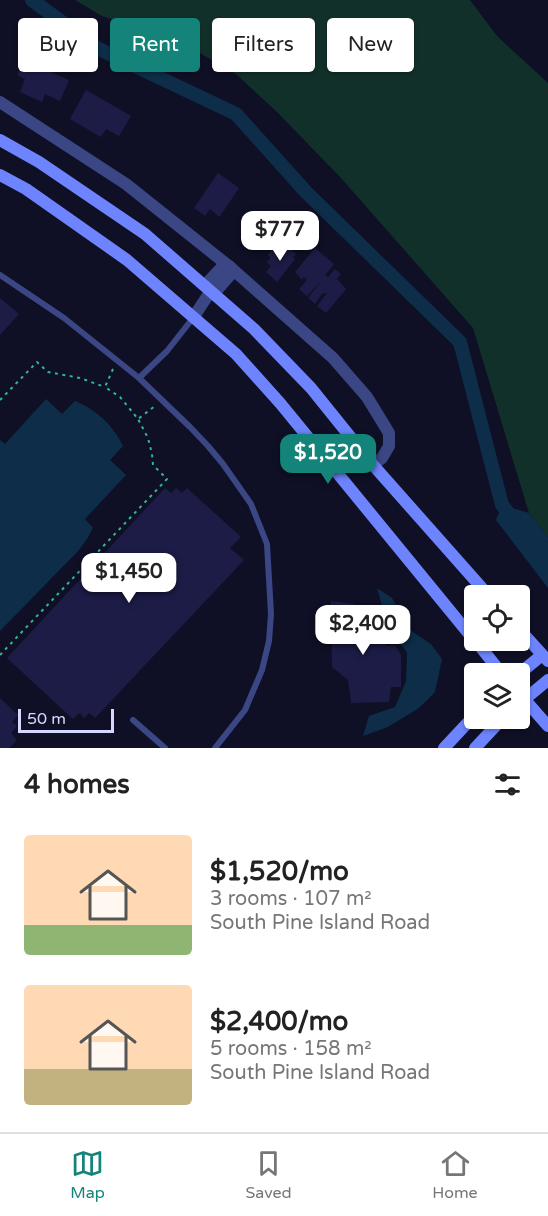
<!DOCTYPE html>
<meta charset="utf-8">
<style>
body{margin:0;font-family:"Varela Round",sans-serif;background:#f2f2f2;color:#222;height:100vh;display:flex;flex-direction:column;font-size:22px;white-space:nowrap}
*{box-sizing:border-box;margin:0}
p{font-size:20px;color:#767676}
.icon{flex:none;width:33px;height:33px;fill:none;stroke:currentColor;stroke-width:2;stroke-linecap:round;stroke-linejoin:round}
.map{position:relative;height:748px;overflow:hidden}
.drawer{display:flex;flex-direction:column;background:#fff;flex:1}
.drawer>*{flex:none}
.top-card{position:absolute;left:18px;top:18px;width:513px;height:54px;display:flex;gap:12px}
.fabs{position:absolute;left:464px;top:585px;display:grid;gap:12px}
.fabs a{display:grid;place-items:center;width:66px;height:66px;border-radius:6px;background:#fff;box-shadow:0 2px 4px #0004;font-size:30px}
.scale{position:absolute;left:18px;bottom:15px;width:96px;box-sizing:border-box;padding-left:6px;border:3px solid #d5d8ff;border-top:0;font-size:16px;line-height:21px;white-space:nowrap;color:#d5d8ff;-webkit-text-stroke:4px #0f1026;paint-order:stroke}
.price{position:absolute;translate:-50% -51px;padding:0 14px;border-radius:12px;background:#fff;color:#222;font-size:20px;line-height:39px;filter:drop-shadow(0 2px 3px #0008)}
.price::after{content:'';position:absolute;left:50%;top:36px;width:18px;height:14px;margin-left:-9px;background:inherit;clip-path:polygon(0 0,100% 0,50% 100%)}
.price.active{background:#14847b;color:#fff}
ul{padding:0;list-style:none}
li{display:flex;align-items:center;gap:18px;height:150px;padding:0 24px}
li span{display:grid;place-items:center;flex:none;width:168px;height:120px;border-radius:6px;color:#555}
li>.icon{margin-inline-start:auto}
span .icon{width:72px;height:72px;fill:#fffc;stroke-width:1}
li b{font-size:26px}
h2{display:flex;justify-content:space-between;align-items:center;height:72px;padding:0 24px;font-size:26px}
.chip{padding:0 21px;border-radius:6px;background:#fff;box-shadow:0 2px 4px #0004;font-size:21px;line-height:54px}
.chip.active{background:#14847b;color:#fff}
.tabs{display:flex;justify-content:space-around;align-items:center;height:84px;border-top:2px solid #e0e0e0;background:#fff;font-size:16px;color:#767676}
.tabs a{display:grid;justify-items:center;gap:3px}
.tabs .active{color:#14847b}
.map>svg:first-child{display:block}
.green{fill:#12302a}
.water{fill:#0d2d48}
.lines{fill:none;stroke-linecap:round;stroke-linejoin:round}
.canal{stroke:#0d2d48;stroke-width:14}
.building{fill:#1d1c47}
.path{stroke:#31b797;stroke-width:2;stroke-dasharray:3 4.5;stroke-linecap:butt}
.lane{stroke:#3b4685;stroke-width:6}
.street{stroke:#3b4685;stroke-width:12}
.secondary{stroke:#6d84fe;stroke-width:12}
</style>
<div class="map">
<svg width="548" height="748" viewBox="0 0 548 748">
<rect width="100%" height="100%" fill="#0f1026"/>
<!-- green -->
<path class="green" d="M75 0H470L497 36 548 83V537L529 513 473 328 341 178 276 111 236 74 179 41 102 16Z"/>
<!-- water -->
<g class="water">
<path d="M46 399 62 414 75 401C97 410 112 424 123 446L110 460 126 475 85 519 93 528 87 539 79 550 0 631V440L5 444Z"/>
<path d="M502 505 529 513 548 537V588L496 520Z"/>
<path d="M377 588 392 598 410 630 431 644 442 659 435 692 419 708 388 727 363 736 369 716 395 707 406 681 407 653 387 623Z"/>
</g>
<g class="lines">
<!-- canal -->
<path class="canal" d="M32 0 97 48 236 114 306 192 460 342 502 505 514 520"/>
</g>
<!-- building -->
<g class="building">
<path d="M35 53 52 61 48 71 69 80 60 101 45 94 42 102 20 92 25 79 17 75 21 67 28 69Z"/>
<path d="M86 90 131 116 119 136 106 129 101 137 70 119Z"/>
<path d="M218 173 239 188 220 216H218L210 209 205 216 194 208Z"/>
<path d="M281 244 286 248 287 246 296 254 293 257 295 259 277 282 266 272 271 266 267 262 271 258 268 255 274 247 276 249Z"/>
<path d="M315 248 334 264 325 275 328 277 335 269 341 274 337 279 346 289 326 313 317 306 327 293 322 294 315 304 308 298 321 281 307 296 299 289 307 280 304 277 302 280 295 272Z"/>
<path d="M0 298 19 314 0 335Z"/>
<path d="M165 488 171 493 176 488 182 493 187 488 241 537 230 548 244 560 95 718 89 713 84 718 80 713 73 719 7 658Z"/>
<path d="M331 601 353 604 386 638V646L395 645 401 655V687H391L389 702 351 703 348 680 332 667Z"/>
<path d="M0 698 18 715 12 722 17 726 11 733 17 740 9 748H0Z"/>
</g>
<g class="lines">
<!-- path -->
<g class="path">
<path d="M113 369 105 387 120 397 138 419 155 406"/>
<path d="M0 400 37 362 48 372 80 378 105 387"/>
<path d="M0 655 167 479 153 465 152 454 148 438 138 419"/>
</g>
<!-- lane -->
<g class="lane">
<path d="M0 275 64 318 139 378 190 427 208 446 223 464 251 504 267 544 271 614 269 641 262 670 245 710 215 748"/>
<path d="M139 378 167 351 193 318"/>
<path d="M133 720 165 748"/>
</g>
<!-- street -->
<g class="street">
<path d="M0 102 126 184 230 267 333 358 367 397 389 433V446L382 458 373 465"/>
<path d="M193 318 210 292 217 290 231 274 230 267H222L207 283 210 292"/>
</g>
<!-- secondary -->
<g class="secondary">
<path d="M0 140 39 162 145 234 254 329 311 388 373 465 489 596"/>
<path d="M0 175 26 189 127 260 236 354 280 403 474 640"/>
<path d="M519 629 548 661"/>
<path d="M475 640 502 674"/>
<path d="M519 674 542 655"/>
<path d="M519 693 548 726"/>
<path d="M519 704 548 680"/>
<path d="M444 748 474 716"/>
<path d="M475 748 503 718"/>
</g>
</g>
</svg>
<div class="fabs">
<a><svg class="icon" aria-label="locate" viewBox="0 0 24 24"><circle cx="12" cy="12" r="6"/><path d="M12 2v4M12 18v4M2 12h4M18 12h4"/></svg></a>
<a><svg class="icon" aria-label="layers" viewBox="0 0 24 24"><path d="M12 4l9 5-9 5-9-5zM3 14l9 5 9-5"/></svg></a>
</div>
<div class="scale">50 m</div>
<b class="price" style="left:280px;top:262px">$777</b>
<b class="price active" style="left:328px;top:485px">$1,520</b>
<b class="price" style="left:129px;top:604px">$1,450</b>
<b class="price" style="left:363px;top:656px">$2,400</b>
<div class="top-card">
<a class="chip">Buy</a>
<a class="chip active">Rent</a>
<a class="chip">Filters</a>
<a class="chip">New</a>
</div>
</div>
<section class="drawer">
<h2>4 homes<svg class="icon" aria-label="filters" viewBox="0 0 24 24"><path d="M4 7h16M4 17h16"/><circle cx="9" cy="7" r="2"/><circle cx="15" cy="17" r="2"/></svg></h2>
<ul>
<li><span style="background:linear-gradient(#ffd9b3 75%,#8fb573 0)"><svg class="icon" aria-label="home" viewBox="0 0 24 24"><path d="M3 11l9-7 9 7M6 9v11h12V9"/></svg></span><div><b>$1,520/mo</b><p>3 rooms · 107 m²</p><p>South Pine Island Road</p></div></li>
<li><span style="background:linear-gradient(#ffd9b3 70%,#c2b280 0)"><svg class="icon" aria-label="home" viewBox="0 0 24 24"><path d="M3 11l9-7 9 7M6 9v11h12V9"/></svg></span><div><b>$2,400/mo</b><p>5 rooms · 158 m²</p><p>South Pine Island Road</p></div></li>
</ul>
</section>
<nav class="tabs">
<a class="active"><svg class="icon" aria-label="map" viewBox="0 0 24 24"><path d="M3 6l6-2 6 2 6-2v14l-6 2-6-2-6 2zM9 4v14M15 6v14"/></svg>Map</a>
<a><svg class="icon" aria-label="saved" viewBox="0 0 24 24"><path d="M7 4h10v16l-5-4-5 4z"/></svg>Saved</a>
<a><svg class="icon" aria-label="home" viewBox="0 0 24 24"><path d="M3 11l9-7 9 7M6 9v11h12V9"/></svg>Home</a>
</nav>
